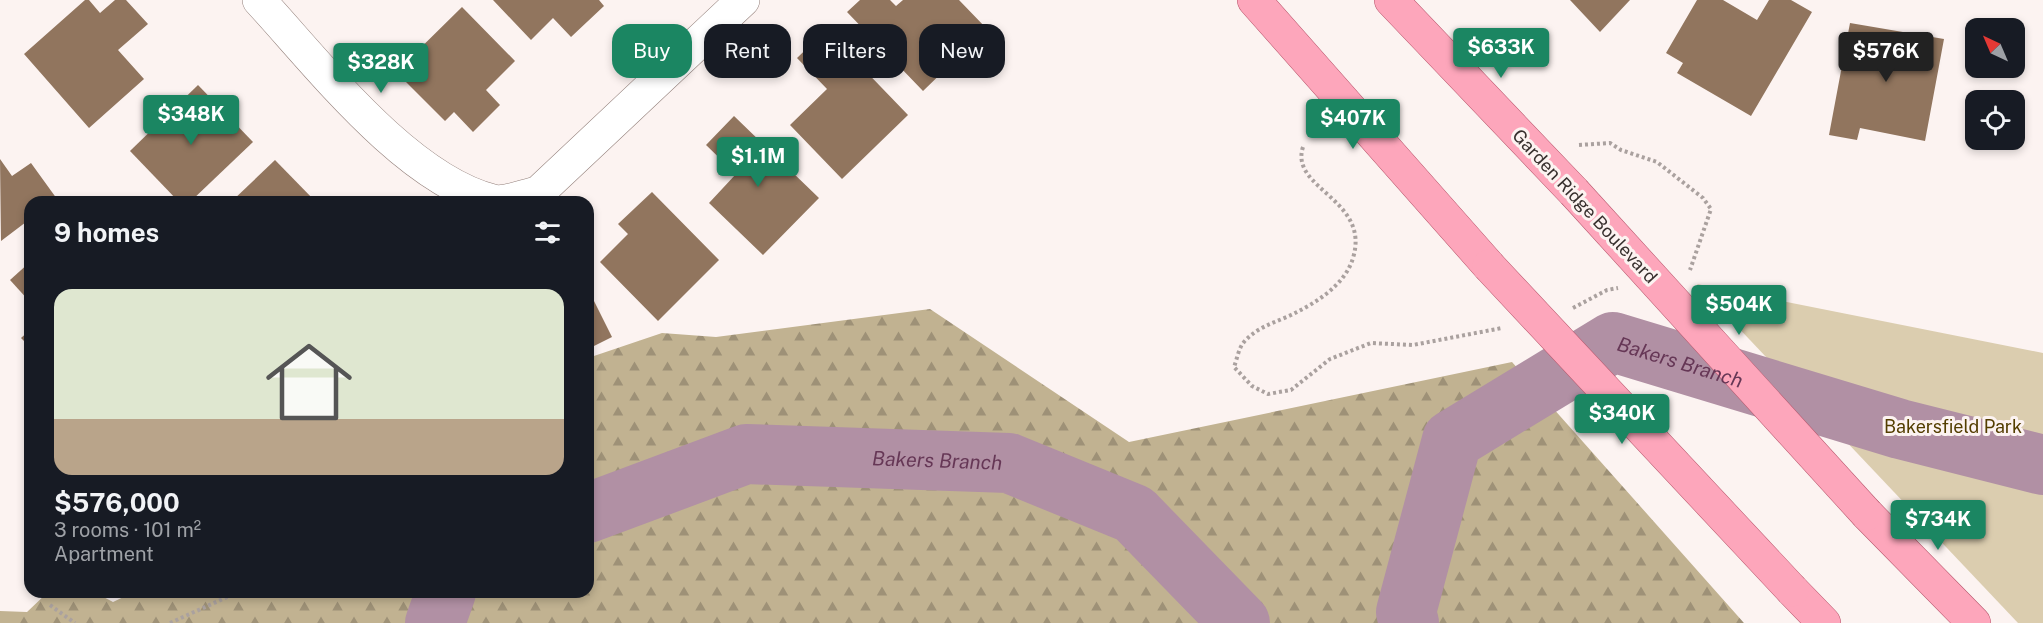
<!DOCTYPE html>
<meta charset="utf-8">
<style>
body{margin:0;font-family:"Public Sans",sans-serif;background:#242831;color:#f1f3f6;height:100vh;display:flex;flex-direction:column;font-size:22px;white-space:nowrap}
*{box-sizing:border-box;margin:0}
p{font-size:20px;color:#9ea1a6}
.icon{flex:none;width:33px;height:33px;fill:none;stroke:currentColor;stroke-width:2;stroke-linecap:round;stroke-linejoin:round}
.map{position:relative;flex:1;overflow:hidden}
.details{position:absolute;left:24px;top:196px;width:570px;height:402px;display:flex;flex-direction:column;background:#171b24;border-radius:18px;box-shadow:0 3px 9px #0003}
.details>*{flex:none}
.top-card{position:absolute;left:612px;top:24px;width:570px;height:54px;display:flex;gap:12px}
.needle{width:39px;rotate:316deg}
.fabs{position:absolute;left:1965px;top:18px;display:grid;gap:12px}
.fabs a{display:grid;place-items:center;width:60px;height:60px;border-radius:12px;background:#171b24;box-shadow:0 3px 9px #0003;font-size:30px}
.price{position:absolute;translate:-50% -51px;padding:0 14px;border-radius:6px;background:#1b8662;color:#fff;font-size:20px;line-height:39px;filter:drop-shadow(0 2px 3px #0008)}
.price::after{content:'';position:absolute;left:50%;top:36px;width:18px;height:14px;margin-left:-9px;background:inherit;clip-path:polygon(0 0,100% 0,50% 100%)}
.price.on{background:#222;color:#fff}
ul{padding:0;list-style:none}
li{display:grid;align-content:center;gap:12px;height:318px;padding:0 30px}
li span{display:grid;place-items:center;height:186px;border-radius:18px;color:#555}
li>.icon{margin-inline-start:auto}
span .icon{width:108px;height:108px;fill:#fffc;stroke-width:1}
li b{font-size:26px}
h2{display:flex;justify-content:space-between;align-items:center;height:72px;padding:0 30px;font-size:26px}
.pill{padding:0 21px;border-radius:18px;background:#171b24;box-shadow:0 3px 9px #0003;font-size:21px;line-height:54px}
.pill.on{background:#1b8662;color:#fff}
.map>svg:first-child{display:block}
.forest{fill:url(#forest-firs)}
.park{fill:#dbcdaf}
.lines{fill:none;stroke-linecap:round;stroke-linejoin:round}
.river{stroke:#b190a4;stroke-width:60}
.building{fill:#91755e}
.minor-casing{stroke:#94817c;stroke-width:34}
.major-casing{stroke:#b7566c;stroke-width:34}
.path{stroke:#aaa19f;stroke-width:4;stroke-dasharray:3 3;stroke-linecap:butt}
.minor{stroke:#fff;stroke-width:33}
.major{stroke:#fda6bb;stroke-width:33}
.major-bridge-casing{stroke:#b7566c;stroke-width:34;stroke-linecap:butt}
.major-bridge{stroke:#fda6bb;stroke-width:33}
.labels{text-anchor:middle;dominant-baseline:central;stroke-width:6;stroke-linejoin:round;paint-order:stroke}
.street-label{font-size:18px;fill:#38302e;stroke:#fcf3f1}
.park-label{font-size:18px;fill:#533e00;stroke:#fcf3f1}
.water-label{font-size:20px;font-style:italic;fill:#663756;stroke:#fcf3f1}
</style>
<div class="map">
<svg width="2043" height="623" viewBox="0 0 2043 623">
<defs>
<pattern id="forest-firs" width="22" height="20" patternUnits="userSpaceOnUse" patternTransform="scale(1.5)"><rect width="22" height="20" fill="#c1b291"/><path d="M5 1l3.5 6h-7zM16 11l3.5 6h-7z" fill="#9e9177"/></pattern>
</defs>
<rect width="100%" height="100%" fill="#fcf3f1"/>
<!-- forest -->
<path class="forest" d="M930 309 1129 442 1512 362 1744 623H0V611L27 612 47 593H96L113 602 134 592H588V358L662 333 716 337Z"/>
<!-- park -->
<path class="park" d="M1697 284 2043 353V623H2018Z"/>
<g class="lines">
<!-- river -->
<g class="river">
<path id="s1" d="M588 513 746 454 1009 463 1134 514 1240 623"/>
<path d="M435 623 446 592"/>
<path id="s2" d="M1409 623 1406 612 1452 440 1613 342 1900 429 2043 465"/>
</g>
</g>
<!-- building -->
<g class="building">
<path d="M85 0H89L100 13 115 0H126L148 24 118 50 144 79 89 128 24 54Z"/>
<path d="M493 0H599L604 6 571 37 553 18 531 40Z"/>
<path d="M860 0H890L896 6 903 0H959L987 29 923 91 847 12Z"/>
<path d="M1570 0H1630L1600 32Z"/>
<path d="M1697 0H1723L1757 20 1769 0H1791L1812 12 1751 116 1677 73 1683 63 1666 53Z"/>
<path d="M462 7 515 61 486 90 500 105 473 132 454 112 445 121 396 72Z"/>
<path d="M1850 23 1944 39 1925 141 1860 128 1857 140 1829 135Z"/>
<path d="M826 30 908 115 842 179 790 125 827 89 797 58Z"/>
<path d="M198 85 253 142 190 202H179L130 151Z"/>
<path d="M734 116 819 198 763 255 709 203 736 174 706 145Z"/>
<path d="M0 159 12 176 31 163 57 199 53 202H30V219L1 241Z"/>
<path d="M275 160 316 202H231Z"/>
<path d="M652 192 719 260 658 321 600 262 628 234 618 224Z"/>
<path d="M30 262V302L10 280Z"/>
<path d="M588 289 612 337 588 349Z"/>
<path d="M30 330V347L21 338Z"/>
</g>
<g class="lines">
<defs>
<path id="minor" d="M259 0C319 65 406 179 493 201 505 204 526 195 538 193L743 0"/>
<g id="major">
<path d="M1254 0 1489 266"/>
<path d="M1391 0 1574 192"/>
<path d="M1867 514 1974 623"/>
<path d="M1792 590 1824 623"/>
</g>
</defs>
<!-- minor casing -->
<use href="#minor" class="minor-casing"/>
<!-- major casing -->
<use href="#major" class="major-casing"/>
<!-- path -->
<g class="path">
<path d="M1579 145 1610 143 1621 150 1657 162 1703 198 1711 209 1690 270"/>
<path d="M1303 147C1289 189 1371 199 1353 258 1345 285 1316 303 1291 315 1274 323 1257 327 1244 342 1239 347 1237 359 1234 367L1252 386 1268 394 1291 390 1330 359 1371 343 1413 345 1502 328"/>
<path d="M1573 308 1607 290 1618 288"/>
<path d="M50 605 75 623"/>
<path d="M170 623 238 592"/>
</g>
<!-- minor -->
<use href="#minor" class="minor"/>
<!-- major -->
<use href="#major" class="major"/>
<defs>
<g id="major-bridge">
<path d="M1574 192 1867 514"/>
<path d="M1489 266 1792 590"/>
</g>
</defs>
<!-- major-bridge casing -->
<use href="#major-bridge" class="major-bridge-casing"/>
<!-- major-bridge -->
<use href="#major-bridge" class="major-bridge"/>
</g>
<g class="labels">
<!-- street labels -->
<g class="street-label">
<text transform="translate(1585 206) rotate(47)">Garden Ridge Boulevard</text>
</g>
<!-- park labels -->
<g class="park-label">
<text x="1953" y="426">Bakersfield Park</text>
</g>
<!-- water labels -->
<g class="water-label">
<text stroke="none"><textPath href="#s2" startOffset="448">Bakers Branch</textPath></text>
<text stroke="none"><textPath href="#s1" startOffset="360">Bakers Branch</textPath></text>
</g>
</g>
</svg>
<div class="fabs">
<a><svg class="needle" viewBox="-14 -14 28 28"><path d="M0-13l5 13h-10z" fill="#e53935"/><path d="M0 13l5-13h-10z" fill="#9ea1a6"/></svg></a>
<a><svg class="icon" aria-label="locate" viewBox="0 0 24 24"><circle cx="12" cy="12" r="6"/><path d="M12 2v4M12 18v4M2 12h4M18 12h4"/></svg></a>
</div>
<b class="price" style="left:1501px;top:79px">$633K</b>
<b class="price on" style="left:1886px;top:83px">$576K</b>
<b class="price" style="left:381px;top:94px">$328K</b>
<b class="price" style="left:191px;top:146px">$348K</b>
<b class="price" style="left:1353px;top:150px">$407K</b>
<b class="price" style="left:758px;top:188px">$1.1M</b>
<b class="price" style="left:1739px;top:336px">$504K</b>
<b class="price" style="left:1622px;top:445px">$340K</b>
<b class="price" style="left:1938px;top:551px">$734K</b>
<div class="top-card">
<a class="pill on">Buy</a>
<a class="pill">Rent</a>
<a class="pill">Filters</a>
<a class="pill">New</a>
</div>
<section class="details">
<h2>9 homes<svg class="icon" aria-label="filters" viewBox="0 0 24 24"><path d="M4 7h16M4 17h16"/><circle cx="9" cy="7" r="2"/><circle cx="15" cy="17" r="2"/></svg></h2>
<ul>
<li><span style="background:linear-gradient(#dfe7d0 70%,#b9a48a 0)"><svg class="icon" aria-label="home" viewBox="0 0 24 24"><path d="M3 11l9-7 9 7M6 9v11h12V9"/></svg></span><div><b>$576,000</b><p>3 rooms · 101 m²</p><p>Apartment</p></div></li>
</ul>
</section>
</div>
